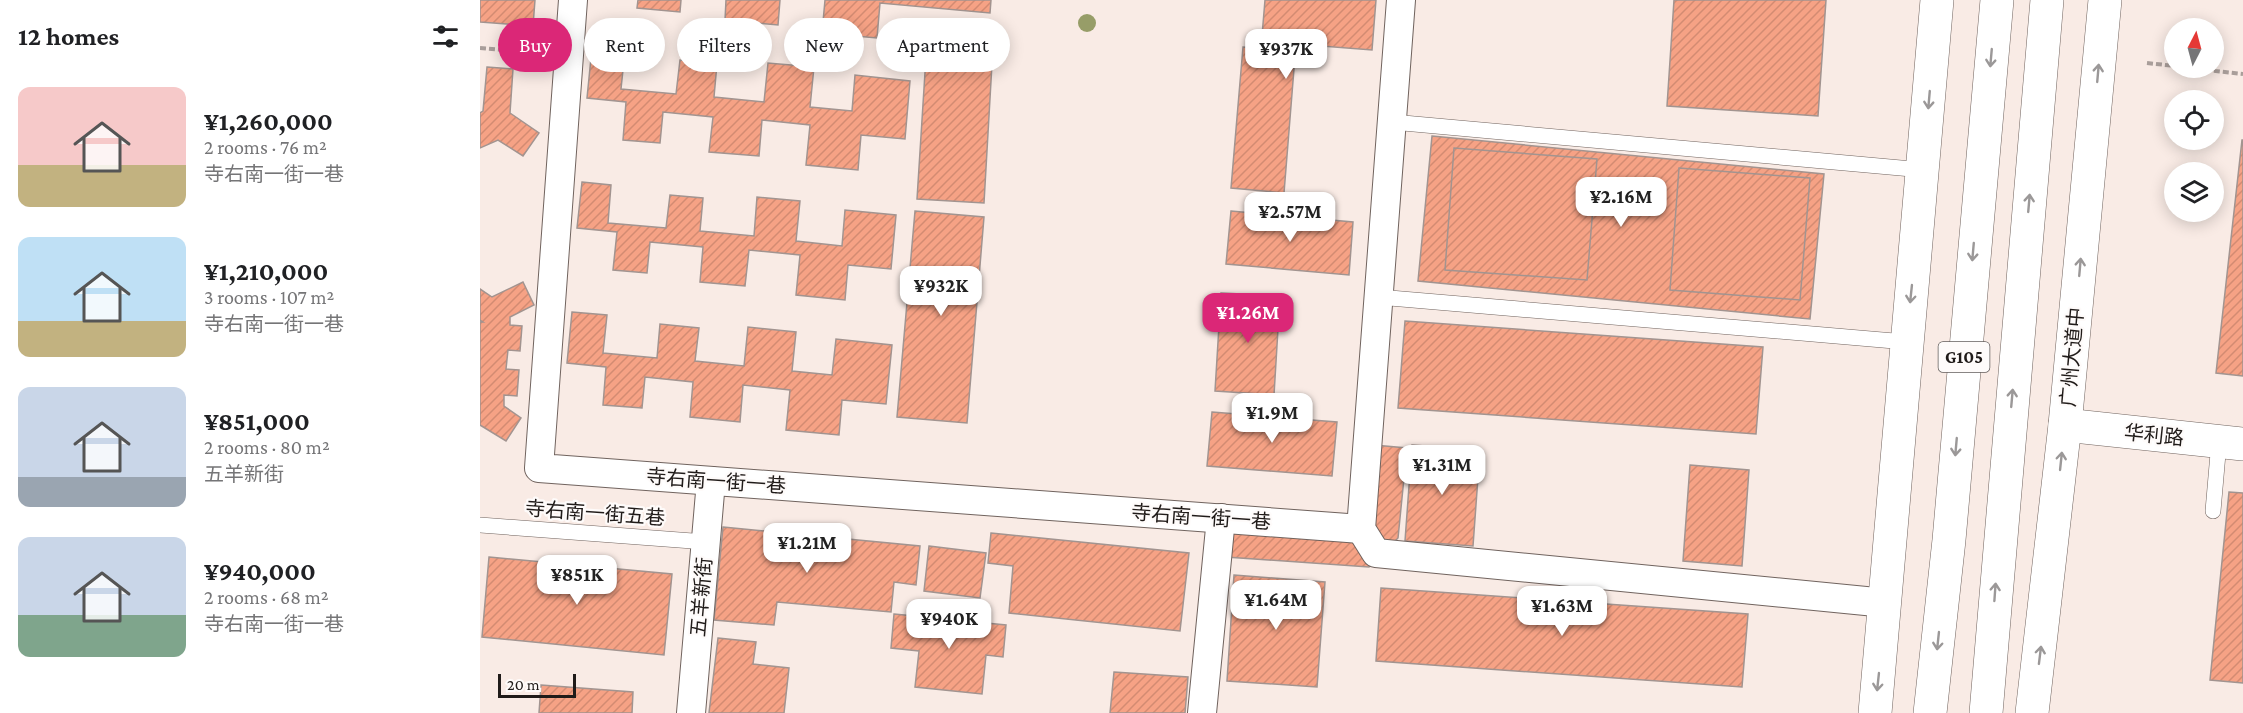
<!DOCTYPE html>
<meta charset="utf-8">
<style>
body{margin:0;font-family:"Crimson Pro","Noto Sans SC",serif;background:#f2f2f2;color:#202124;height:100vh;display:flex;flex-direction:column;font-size:22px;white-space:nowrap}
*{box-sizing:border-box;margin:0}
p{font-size:20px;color:#757577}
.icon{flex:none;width:33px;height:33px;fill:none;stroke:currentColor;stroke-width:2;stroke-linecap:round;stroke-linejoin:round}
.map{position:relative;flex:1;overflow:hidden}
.details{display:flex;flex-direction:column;background:#fff;width:480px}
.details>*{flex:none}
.hud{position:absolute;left:18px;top:18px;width:570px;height:54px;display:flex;gap:12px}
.needle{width:39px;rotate:6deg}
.tools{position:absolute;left:1684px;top:18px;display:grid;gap:12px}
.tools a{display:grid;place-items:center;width:60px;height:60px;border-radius:50%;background:#fff;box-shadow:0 3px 15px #0003;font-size:30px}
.scale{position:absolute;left:18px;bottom:15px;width:78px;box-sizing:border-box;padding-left:6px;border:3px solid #201b19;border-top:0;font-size:16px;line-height:21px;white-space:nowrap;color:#201b19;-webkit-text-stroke:4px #fefbfa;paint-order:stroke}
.price{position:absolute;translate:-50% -51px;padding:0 14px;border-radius:12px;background:#fff;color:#222;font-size:20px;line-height:39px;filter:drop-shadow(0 2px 3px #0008)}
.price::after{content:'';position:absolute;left:50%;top:36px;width:18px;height:14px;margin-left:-9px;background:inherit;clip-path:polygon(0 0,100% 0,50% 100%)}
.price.current{background:#db2777;color:#fff}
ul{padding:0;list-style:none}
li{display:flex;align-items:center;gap:18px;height:150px;padding:0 18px}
li span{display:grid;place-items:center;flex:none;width:168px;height:120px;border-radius:12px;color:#555}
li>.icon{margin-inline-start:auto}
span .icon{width:72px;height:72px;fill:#fffc;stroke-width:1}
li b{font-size:26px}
h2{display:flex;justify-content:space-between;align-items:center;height:72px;padding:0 18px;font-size:26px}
.tag{padding:0 21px;border-radius:27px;background:#fff;box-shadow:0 3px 15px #0003;font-size:21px;line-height:54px}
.tag.current{background:#db2777;color:#fff}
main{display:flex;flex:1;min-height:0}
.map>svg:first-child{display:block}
.building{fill:url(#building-hatch);stroke:#a29490;stroke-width:1.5}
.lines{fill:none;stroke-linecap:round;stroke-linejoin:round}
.service-casing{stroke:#70635e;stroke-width:16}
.minor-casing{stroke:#70635e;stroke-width:30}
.tertiary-casing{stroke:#70635e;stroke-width:34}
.primary-casing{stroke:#70635e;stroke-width:34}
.trunk-casing{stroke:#70635e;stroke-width:34}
.path{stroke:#a99e9a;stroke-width:4;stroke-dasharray:6 3;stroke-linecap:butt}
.service{stroke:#fff;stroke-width:15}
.minor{stroke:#fff;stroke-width:28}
.tertiary{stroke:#fff;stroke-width:33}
.primary{stroke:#fff;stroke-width:33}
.trunk{stroke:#fff;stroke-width:33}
.tree{fill:#979d68}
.oneway{stroke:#9b9898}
.labels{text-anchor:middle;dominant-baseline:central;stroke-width:4.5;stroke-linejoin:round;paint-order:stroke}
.shield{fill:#fefbfa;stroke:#635e5c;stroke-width:1.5}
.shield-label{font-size:18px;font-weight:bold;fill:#201b19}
.street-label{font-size:20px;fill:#201b19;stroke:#fefbfa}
</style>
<main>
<section class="details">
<h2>12 homes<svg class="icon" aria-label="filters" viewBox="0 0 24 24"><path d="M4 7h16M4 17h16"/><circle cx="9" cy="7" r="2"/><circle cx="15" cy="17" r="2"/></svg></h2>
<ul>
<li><span style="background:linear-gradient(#f6c9c9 65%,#c2b280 0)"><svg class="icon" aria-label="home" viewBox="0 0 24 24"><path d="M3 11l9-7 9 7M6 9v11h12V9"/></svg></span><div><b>¥1,260,000</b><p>2 rooms · 76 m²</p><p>寺右南一街一巷</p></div></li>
<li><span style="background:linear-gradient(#bfe0f5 70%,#c2b280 0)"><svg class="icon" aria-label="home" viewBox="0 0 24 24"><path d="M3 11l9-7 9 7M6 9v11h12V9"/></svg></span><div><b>¥1,210,000</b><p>3 rooms · 107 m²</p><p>寺右南一街一巷</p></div></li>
<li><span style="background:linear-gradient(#c9d6e8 75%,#9aa5b1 0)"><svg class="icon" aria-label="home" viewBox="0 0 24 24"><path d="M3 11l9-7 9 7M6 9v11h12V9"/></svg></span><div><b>¥851,000</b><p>2 rooms · 80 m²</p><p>五羊新街</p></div></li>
<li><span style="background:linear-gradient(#c9d6e8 65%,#7fa58c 0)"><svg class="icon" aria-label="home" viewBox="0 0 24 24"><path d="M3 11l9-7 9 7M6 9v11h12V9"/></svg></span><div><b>¥940,000</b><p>2 rooms · 68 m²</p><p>寺右南一街一巷</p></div></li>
</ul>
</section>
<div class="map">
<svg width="1763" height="713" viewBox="0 0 1763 713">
<defs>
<pattern id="building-hatch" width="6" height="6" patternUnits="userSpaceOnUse" patternTransform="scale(1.5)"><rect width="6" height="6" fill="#f6a285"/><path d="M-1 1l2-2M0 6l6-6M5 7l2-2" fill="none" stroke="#d38b72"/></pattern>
</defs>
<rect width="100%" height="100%" fill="#f9ebe5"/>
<!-- building -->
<g class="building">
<path d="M0 0H55L53 26 0 22Z"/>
<path d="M158 0H201L200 12 157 8Z"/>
<path d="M246 0H300L298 25 245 20Z"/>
<path d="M345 0H511L510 13 400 3 397 38 342 33Z"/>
<path d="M785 0H896L892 50 816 44 804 193 751 188 763 47 781 48Z"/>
<path d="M1194 0H1346L1338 116 1187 106Z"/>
<path d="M448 25 514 29 504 203 437 199Z"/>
<path d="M112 48 145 51 141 89 196 94 200 60 237 64 234 97 284 102 288 63 334 67 330 107 372 111 375 75 430 81 425 139 381 135 378 170 326 165 330 125 282 120 279 156 229 152 233 117 183 112 180 143 143 140 146 102 107 98Z"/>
<path d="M7 67 33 69 30 113 59 133 43 156 18 140 0 148V113L3 111Z"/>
<path d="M952 136 1344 174 1330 319 938 281Z"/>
<path d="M1762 140H1763V376L1736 373Z"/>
<path d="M974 148 1117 159 1107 280 965 270Z"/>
<path d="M1199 168 1330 178 1320 300 1190 290Z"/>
<path d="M102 182 131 185 128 223 186 228 190 195 223 198 220 231 274 236 277 197 320 201 316 241 362 246 365 210 416 215 411 269 368 265 365 300 316 295 320 255 269 250 265 286 220 282 223 247 170 242 167 273 133 270 137 232 97 228Z"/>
<path d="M435 211 504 217 487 423 417 417Z"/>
<path d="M751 211 873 222 869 275 746 264Z"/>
<path d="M43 282 54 305 30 317V325L42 326 40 351 28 350 26 369 39 370 37 396 24 395V406L41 418 26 441 0 425V322H3L0 320V289L12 297Z"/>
<path d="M741 293 800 296 794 395 735 391Z"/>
<path d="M92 312 127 315 123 353 177 358 180 324 219 328 215 361 264 366 268 327 316 332 312 371 352 375 356 339 412 345 406 404 362 400 359 435 306 430 310 390 263 385 260 422 210 417 213 382 165 377 162 408 123 405 126 367 87 363Z"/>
<path d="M925 321 1283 347 1276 434 918 408Z"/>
<path d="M732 412 857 422 852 476 727 466Z"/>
<path d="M894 445 927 448 918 538 889 567 746 557 749 524 889 513Z"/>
<path d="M932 445 1000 450 993 546 925 541Z"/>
<path d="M1210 465 1269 470 1262 566 1203 561Z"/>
<path d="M1749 492 1763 493V683L1730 680Z"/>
<path d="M243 527 440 546 436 585 414 582 411 612 297 602 294 625 234 620Z"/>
<path d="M511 533 709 553 700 631 529 613 533 566 508 563Z"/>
<path d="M449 546 506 553 500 598 444 591Z"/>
<path d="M9 557 192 574 184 655 2 637Z"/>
<path d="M754 575 845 582 837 687 747 681Z"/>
<path d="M901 588 1268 614 1262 687 896 661Z"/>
<path d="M414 614 526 625 523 657 506 655 502 694 435 687 439 651 411 648Z"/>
<path d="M238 638 276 642 273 664 309 668 304 713H229Z"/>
<path d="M634 672 708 677 705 713H630Z"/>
<path d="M61 685 153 692 152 713H59Z"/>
</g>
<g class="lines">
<defs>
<g id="service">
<path d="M912 122 1443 170"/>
<path d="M898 297 1426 342"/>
<path d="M1733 511 1739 442"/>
<path d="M0 525 226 542"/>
</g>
<g id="minor">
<path d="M93 0 59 468 881 529"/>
<path d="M921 0 881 529 896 553 1406 603"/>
<path d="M211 713 231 481"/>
<path d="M722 713 741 518"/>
</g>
<path id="tertiary" d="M1585 425 1763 444"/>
<g id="primary">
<path d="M1395 713 1457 0"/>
<path d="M1552 713 1585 425 1625 0"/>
</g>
<g id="trunk">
<path d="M1450 713 1469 540 1517 0"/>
<path d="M1506 713 1567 0"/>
</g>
</defs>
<!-- service casing -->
<use href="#service" class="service-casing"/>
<!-- minor casing -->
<use href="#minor" class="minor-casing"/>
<!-- tertiary casing -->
<use href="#tertiary" class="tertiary-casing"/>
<!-- primary casing -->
<use href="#primary" class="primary-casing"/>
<!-- trunk casing -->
<use href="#trunk" class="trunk-casing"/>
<!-- path -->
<g class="path">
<path d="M0 48 62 53"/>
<path d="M1667 63 1695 66"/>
<path d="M1707 68 1763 74"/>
</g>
<!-- service -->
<use href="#service" class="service"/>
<!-- minor -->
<use href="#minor" class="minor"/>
<!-- tertiary -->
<use href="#tertiary" class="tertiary"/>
<!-- primary -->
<use href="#primary" class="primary"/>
<!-- trunk -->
<use href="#trunk" class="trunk"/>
</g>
<!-- trees -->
<circle class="tree" cx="607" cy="23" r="9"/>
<!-- one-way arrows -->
<defs><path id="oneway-shaft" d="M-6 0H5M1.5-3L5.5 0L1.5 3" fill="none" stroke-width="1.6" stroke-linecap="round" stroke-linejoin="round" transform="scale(1.5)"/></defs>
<g class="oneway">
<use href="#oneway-shaft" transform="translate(1511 58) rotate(95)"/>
<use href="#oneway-shaft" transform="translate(1618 73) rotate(-85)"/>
<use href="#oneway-shaft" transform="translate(1449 100) rotate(95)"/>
<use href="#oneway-shaft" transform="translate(1549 203) rotate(-85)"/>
<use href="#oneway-shaft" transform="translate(1493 252) rotate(95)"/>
<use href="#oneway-shaft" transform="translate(1600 267) rotate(-85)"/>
<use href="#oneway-shaft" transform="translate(1431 294) rotate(96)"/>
<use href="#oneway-shaft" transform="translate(1532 398) rotate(-85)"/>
<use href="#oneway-shaft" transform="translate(1476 447) rotate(95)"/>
<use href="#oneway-shaft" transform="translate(1581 461) rotate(-84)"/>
<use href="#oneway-shaft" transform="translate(1515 592) rotate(-86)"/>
<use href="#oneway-shaft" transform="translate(1458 641) rotate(96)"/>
<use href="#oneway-shaft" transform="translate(1560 655) rotate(-83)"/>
<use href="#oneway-shaft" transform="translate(1398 682) rotate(96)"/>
</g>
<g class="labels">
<!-- shield labels -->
<rect class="shield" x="1458.5" y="342" width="51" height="30" rx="4.5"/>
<g class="shield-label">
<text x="1484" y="357">G105</text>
</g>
<!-- street labels -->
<g class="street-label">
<text transform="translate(1592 357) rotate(-85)">广州大道中</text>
<text transform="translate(1674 435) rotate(6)">华利路</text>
<text transform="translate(236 481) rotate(4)">寺右南一街一巷</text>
<text transform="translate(115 513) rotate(4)">寺右南一街五巷</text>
<text transform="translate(721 517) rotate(4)">寺右南一街一巷</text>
<text transform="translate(221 597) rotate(-85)">五羊新街</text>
</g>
</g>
</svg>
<div class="tools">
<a><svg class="needle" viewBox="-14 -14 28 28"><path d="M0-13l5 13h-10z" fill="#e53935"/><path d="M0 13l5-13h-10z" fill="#757577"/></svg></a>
<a><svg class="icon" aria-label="locate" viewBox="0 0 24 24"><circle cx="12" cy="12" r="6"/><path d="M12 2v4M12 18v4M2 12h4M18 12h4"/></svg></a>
<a><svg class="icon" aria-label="layers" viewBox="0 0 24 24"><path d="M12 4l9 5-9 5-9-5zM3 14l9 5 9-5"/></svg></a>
</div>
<div class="scale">20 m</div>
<b class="price" style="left:806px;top:80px">¥937K</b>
<b class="price" style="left:1141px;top:228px">¥2.16M</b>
<b class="price" style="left:810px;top:243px">¥2.57M</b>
<b class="price" style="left:461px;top:317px">¥932K</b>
<b class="price current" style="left:768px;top:344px">¥1.26M</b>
<b class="price" style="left:792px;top:444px">¥1.9M</b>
<b class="price" style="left:962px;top:496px">¥1.31M</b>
<b class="price" style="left:327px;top:574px">¥1.21M</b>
<b class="price" style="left:97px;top:606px">¥851K</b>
<b class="price" style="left:796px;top:631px">¥1.64M</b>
<b class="price" style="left:1082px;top:637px">¥1.63M</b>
<b class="price" style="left:469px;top:650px">¥940K</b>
<div class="hud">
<a class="tag current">Buy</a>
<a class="tag">Rent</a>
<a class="tag">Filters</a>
<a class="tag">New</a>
<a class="tag">Apartment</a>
</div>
</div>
</main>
